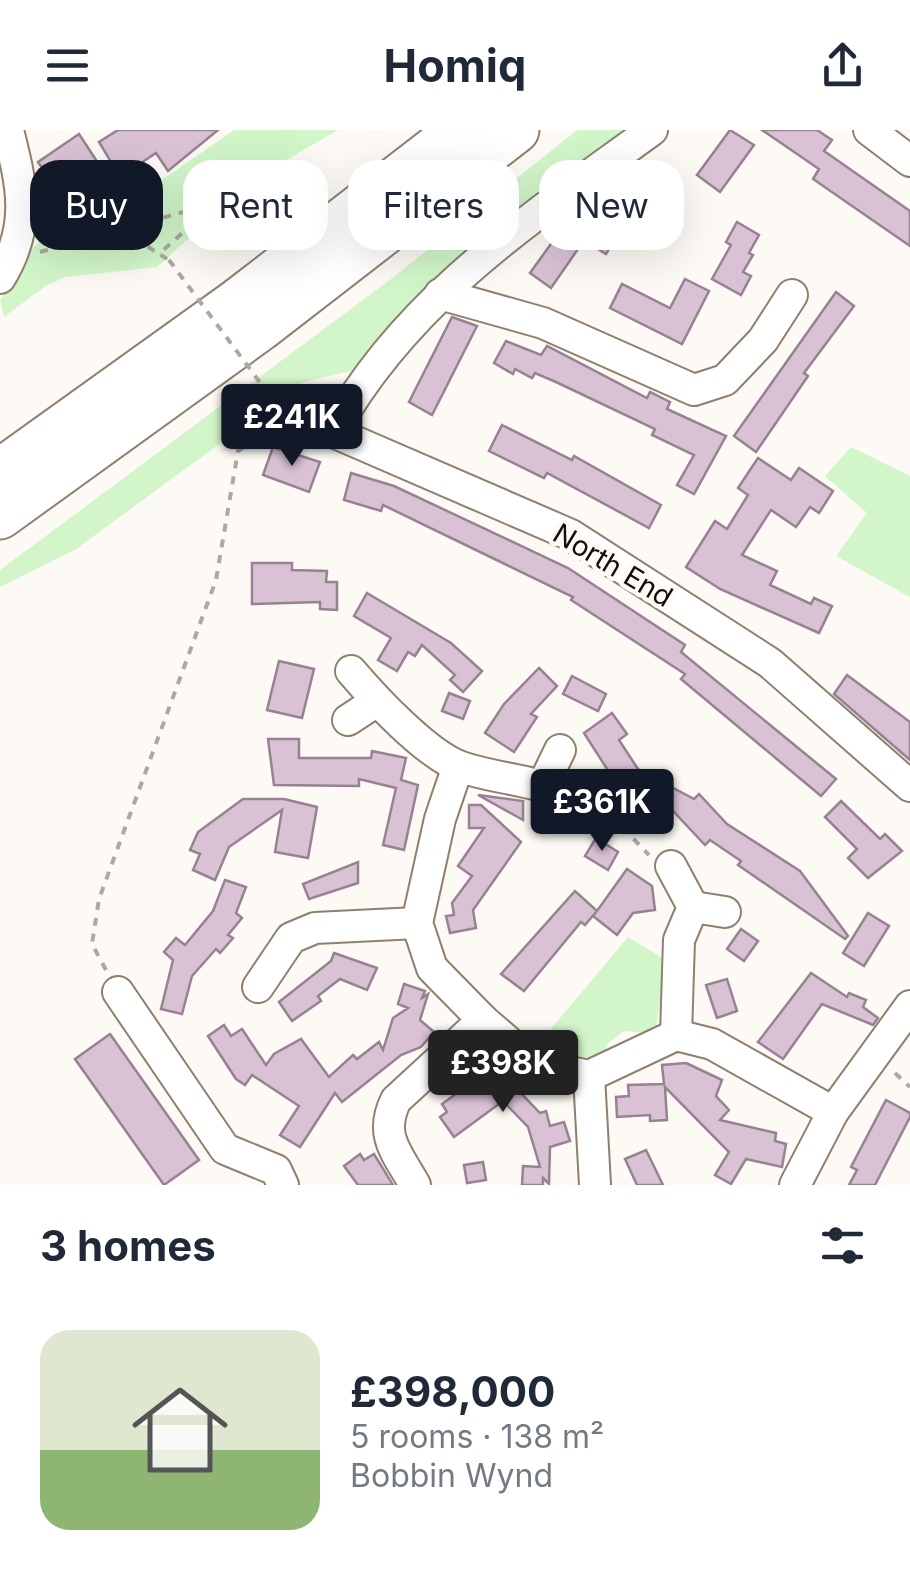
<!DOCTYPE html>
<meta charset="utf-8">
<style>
body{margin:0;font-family:Inter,sans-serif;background:#f2f2f3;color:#1f2937;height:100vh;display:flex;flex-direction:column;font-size:38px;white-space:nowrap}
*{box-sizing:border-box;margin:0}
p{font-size:32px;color:#747a83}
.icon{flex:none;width:55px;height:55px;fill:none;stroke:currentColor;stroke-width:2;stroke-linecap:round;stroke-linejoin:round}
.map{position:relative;height:1055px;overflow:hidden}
.panel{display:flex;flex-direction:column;background:#fff;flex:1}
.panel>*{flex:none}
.banner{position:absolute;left:30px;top:30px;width:850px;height:90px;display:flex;gap:20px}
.price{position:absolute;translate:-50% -85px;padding:0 22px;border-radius:10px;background:#111827;color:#fff;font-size:32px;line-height:65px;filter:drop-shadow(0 2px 5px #0008)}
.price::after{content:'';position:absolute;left:50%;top:60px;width:30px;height:22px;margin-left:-15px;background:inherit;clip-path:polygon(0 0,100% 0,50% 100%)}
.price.current{background:#222;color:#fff}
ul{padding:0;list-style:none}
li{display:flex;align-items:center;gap:30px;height:250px;padding:0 40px}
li+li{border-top:2px solid #e0e1e3}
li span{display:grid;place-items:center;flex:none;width:280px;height:200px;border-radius:30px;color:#555}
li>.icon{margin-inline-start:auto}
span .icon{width:120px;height:120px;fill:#fffc;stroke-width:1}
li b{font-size:42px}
h2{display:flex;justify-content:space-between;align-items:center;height:120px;padding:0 40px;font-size:42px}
.tag{padding:0 35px;border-radius:30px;background:#fff;box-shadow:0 10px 40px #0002;font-size:35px;line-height:90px}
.tag.current{background:#111827;color:#fff}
header{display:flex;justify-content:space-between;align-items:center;height:130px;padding:0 40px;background:#fff;font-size:45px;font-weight:700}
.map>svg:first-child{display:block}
.green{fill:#d2f6ca}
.building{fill:#d9c2d4;stroke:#978292;stroke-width:2.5}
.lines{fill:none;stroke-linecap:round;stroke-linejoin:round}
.minor-casing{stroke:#8e806c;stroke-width:34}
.highway-casing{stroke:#8e806c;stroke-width:49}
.path{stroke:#aca8a2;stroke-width:4;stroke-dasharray:8 8;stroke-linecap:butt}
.minor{stroke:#fff;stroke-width:30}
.highway{stroke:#fff;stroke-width:45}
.path-bridge{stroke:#aca8a2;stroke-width:4;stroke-dasharray:8 8;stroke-linecap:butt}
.labels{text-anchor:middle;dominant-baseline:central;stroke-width:9;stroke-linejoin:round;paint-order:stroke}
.street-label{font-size:28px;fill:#120d06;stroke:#fdfaf5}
</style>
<header><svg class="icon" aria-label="menu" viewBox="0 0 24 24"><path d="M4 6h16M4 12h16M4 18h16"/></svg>Homiq<svg class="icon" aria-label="share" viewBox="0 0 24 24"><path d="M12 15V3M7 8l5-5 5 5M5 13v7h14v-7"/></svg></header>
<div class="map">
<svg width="910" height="1055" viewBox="0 0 910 1055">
<rect width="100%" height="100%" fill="#fdfaf5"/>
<!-- green -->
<g class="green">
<path d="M234 0H338L212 73 214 86 157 137 66 147 47 155 4 187 0 170 33 118 53 99 111 85Z"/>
<path d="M577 0H640L445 143 351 241 304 252 76 419 0 457V440L395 146Z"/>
<path d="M851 317 910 346V467L836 426 867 383 825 346Z"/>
<path d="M628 807 666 830 656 898 647 903 624 901 608 913 603 930 597 932 551 927 540 912Z"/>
</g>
<!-- building -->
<g class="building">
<path d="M118 0H218L168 41 156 23 120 47 99 12Z"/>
<path d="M730 0 754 15 720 62 697 45Z"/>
<path d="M762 0H817L832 10 824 21 910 81V116L813 49 819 39Z"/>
<path d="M79 4 96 30 56 58 38 32Z"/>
<path d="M659 39 679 51 656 90 636 78Z"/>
<path d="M607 69 631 83 606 124 582 109Z"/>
<path d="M737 92 759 105 749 123 753 125 743 142 751 146 741 165 712 149 731 115 726 112Z"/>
<path d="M558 104 578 119 551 158 530 143Z"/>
<path d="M685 149 709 161 682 214 610 178 622 154 670 178Z"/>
<path d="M836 162 854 176 804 243 808 246 756 322 734 306Z"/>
<path d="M452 187 477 196 432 285 409 272Z"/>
<path d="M506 211 541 225 547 216 647 268 650 262 670 272 667 279 726 306 694 364 677 355 694 325 652 305 655 299 556 252 535 243 532 248 515 239 513 244 494 233Z"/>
<path d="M502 295 572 330 574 326 661 375 649 398 547 343 544 348 489 321Z"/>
<path d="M273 317 320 332 309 362 263 345Z"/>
<path d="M758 328 791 350 799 338 833 361 819 383 810 377 796 397 771 380 742 425 777 441 770 455 811 474 814 468 832 476 819 503 720 459 686 437 715 391 727 399 748 365 738 358Z"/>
<path d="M351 343 394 356 568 438 685 515 681 522 836 649 821 666 681 549 685 544 571 470 573 467 383 375 381 381 344 370Z"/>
<path d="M252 433H292V440L327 441 326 452H337V480L320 479V472L252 474Z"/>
<path d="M367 463 451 513 482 541 463 562 450 550 455 545 422 515 415 526 408 522 397 541 378 530 391 508 354 486Z"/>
<path d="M279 531 314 539 302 588 267 580Z"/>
<path d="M539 538 557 556 531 584 537 587 514 622 485 603 504 574Z"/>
<path d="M847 545 910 592V630L834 564Z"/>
<path d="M572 546 606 564 598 581 563 564Z"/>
<path d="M449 563 470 571 463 589 442 581Z"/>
<path d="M612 583 627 604 619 610 638 639 694 669 699 664 727 694 800 741 848 806 845 809 738 735 741 731 710 710 705 715 657 664 651 675 627 689 616 674 625 667 584 603Z"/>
<path d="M268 609H299V628H371L372 621 406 628 401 650 418 655 404 720 383 715 396 658 359 649V656L274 655Z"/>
<path d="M478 665 523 671V690Z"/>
<path d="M243 669H284L317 677 308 728 275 722 282 680 229 717 215 750 193 740 200 724 190 720 198 702Z"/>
<path d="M841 671 880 709 885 704 902 721 868 748 848 728 857 719 825 687Z"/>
<path d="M469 675H481L521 712 473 780 476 798 450 803 446 786 454 785 452 773 472 746 458 736 484 698H469Z"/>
<path d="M596 708 618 722 608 740 585 726Z"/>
<path d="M358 732V753L309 769 303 754Z"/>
<path d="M627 739 652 756 655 780 633 783 617 805 593 786 596 782 585 795 581 792 524 861 501 844 575 761 597 781Z"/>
<path d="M225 750 246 757 236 783 242 788 228 805 233 808 220 823 216 819 192 846 182 884 161 879 173 830 164 822 176 808 185 815 213 781Z"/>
<path d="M868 783 889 796 864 836 843 823Z"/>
<path d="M741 799 758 811 744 831 727 819Z"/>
<path d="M334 823 377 838 367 860 340 849 318 866 321 871 292 891 279 872 331 831Z"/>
<path d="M811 843 847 867 849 863 866 870 863 877 878 888 873 895 822 874 783 929 758 912Z"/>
<path d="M727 849 737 881 717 888 706 855Z"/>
<path d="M404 854 425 861 422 868 428 864 420 890 434 902 421 917 401 925 342 972 335 963 300 1017 280 1005 299 976 252 945 245 955 236 949 208 906 224 895 231 906 242 899 266 935 274 924 301 909 329 947 353 925 357 929 379 912 383 920 393 888 408 878 398 874Z"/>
<path d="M110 904 199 1030 164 1055 75 929Z"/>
<path d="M495 928 504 969 516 958 540 983 546 981 550 996 564 992 570 1011 550 1017 549 1054 543 1048V1055H522L523 1036 540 1037 528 997 503 971 454 1007 440 987 447 982 442 974 464 958 460 937Z"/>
<path d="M686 933 722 950 716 966 729 980 720 990 776 1003 775 1011 786 1014 782 1037 746 1029 731 1054 715 1045 729 1022 665 957 667 990 650 991V985L617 987 616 967 629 966 628 955 664 954 662 935Z"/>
<path d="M886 970 910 983V987L875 1055H849L857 1040 851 1037Z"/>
<path d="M646 1020 663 1055H637L625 1029Z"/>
<path d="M360 1024 364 1030 374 1024 393 1055H358L344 1036Z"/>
<path d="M483 1032 486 1050 467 1053 464 1035Z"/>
</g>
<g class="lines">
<defs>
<g id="minor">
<path d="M869 0 910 31"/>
<path d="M0 148C32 96 22 56 8 0"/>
<path d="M440 164 543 193 694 260 725 250 763 210 792 165"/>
<path d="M273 298 333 302 571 405 770 533 910 656"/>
<path d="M333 302C407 168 533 87 652 0"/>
<path d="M351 541C375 569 427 625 461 637 499 650 536 649 572 668"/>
<path d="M348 590 377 571"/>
<path d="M458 636 440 689 417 793 432 838 483 890 534 934 589 946 676 905 712 914 833 982"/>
<path d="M544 653 560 620"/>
<path d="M671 736 693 777 679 810 676 905"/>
<path d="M693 777 725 782"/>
<path d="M258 857 291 808 315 798 417 793"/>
<path d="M118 862 225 1019 276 1040 283 1055"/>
<path d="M589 946 595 1055"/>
<path d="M415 1055C398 1024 378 1006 396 970L483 890"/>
<path d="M795 1055 833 982 910 876"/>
</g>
<g id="highway">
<path d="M0 342 237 172 460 0"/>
<path d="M0 386 260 198 516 0"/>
</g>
</defs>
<!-- minor casing -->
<use href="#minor" class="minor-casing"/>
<!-- highway casing -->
<use href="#highway" class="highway-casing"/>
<!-- path -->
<g class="path">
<path d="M121 99 159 124"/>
<path d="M40 122 205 76 199 88 159 124 169 130"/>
<path d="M280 272 305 262 328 260"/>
<path d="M595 681 619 694 649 725"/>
<path d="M106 840 92 814 99 769 216 450 238 321 250 313"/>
<path d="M895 943 910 957"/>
</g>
<!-- minor -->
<use href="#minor" class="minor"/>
<!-- highway -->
<use href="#highway" class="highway"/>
<!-- path-bridge -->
<path class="path-bridge" d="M169 130 276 274"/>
</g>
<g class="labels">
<!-- street labels -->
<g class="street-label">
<text transform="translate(613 435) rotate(31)">North End</text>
</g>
</g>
</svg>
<b class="price" style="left:292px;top:339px">£241K</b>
<b class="price" style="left:602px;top:724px">£361K</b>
<b class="price current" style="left:503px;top:985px">£398K</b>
<div class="banner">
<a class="tag current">Buy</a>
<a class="tag">Rent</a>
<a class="tag">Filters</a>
<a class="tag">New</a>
</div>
</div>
<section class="panel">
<h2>3 homes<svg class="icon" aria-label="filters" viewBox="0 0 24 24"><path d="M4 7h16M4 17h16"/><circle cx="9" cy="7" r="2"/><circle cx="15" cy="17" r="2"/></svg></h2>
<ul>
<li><span style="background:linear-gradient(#dfe7d0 60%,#8fb573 0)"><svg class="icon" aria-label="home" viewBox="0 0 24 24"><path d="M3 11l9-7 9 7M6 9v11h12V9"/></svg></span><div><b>£398,000</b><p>5 rooms · 138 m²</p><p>Bobbin Wynd</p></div></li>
</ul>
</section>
